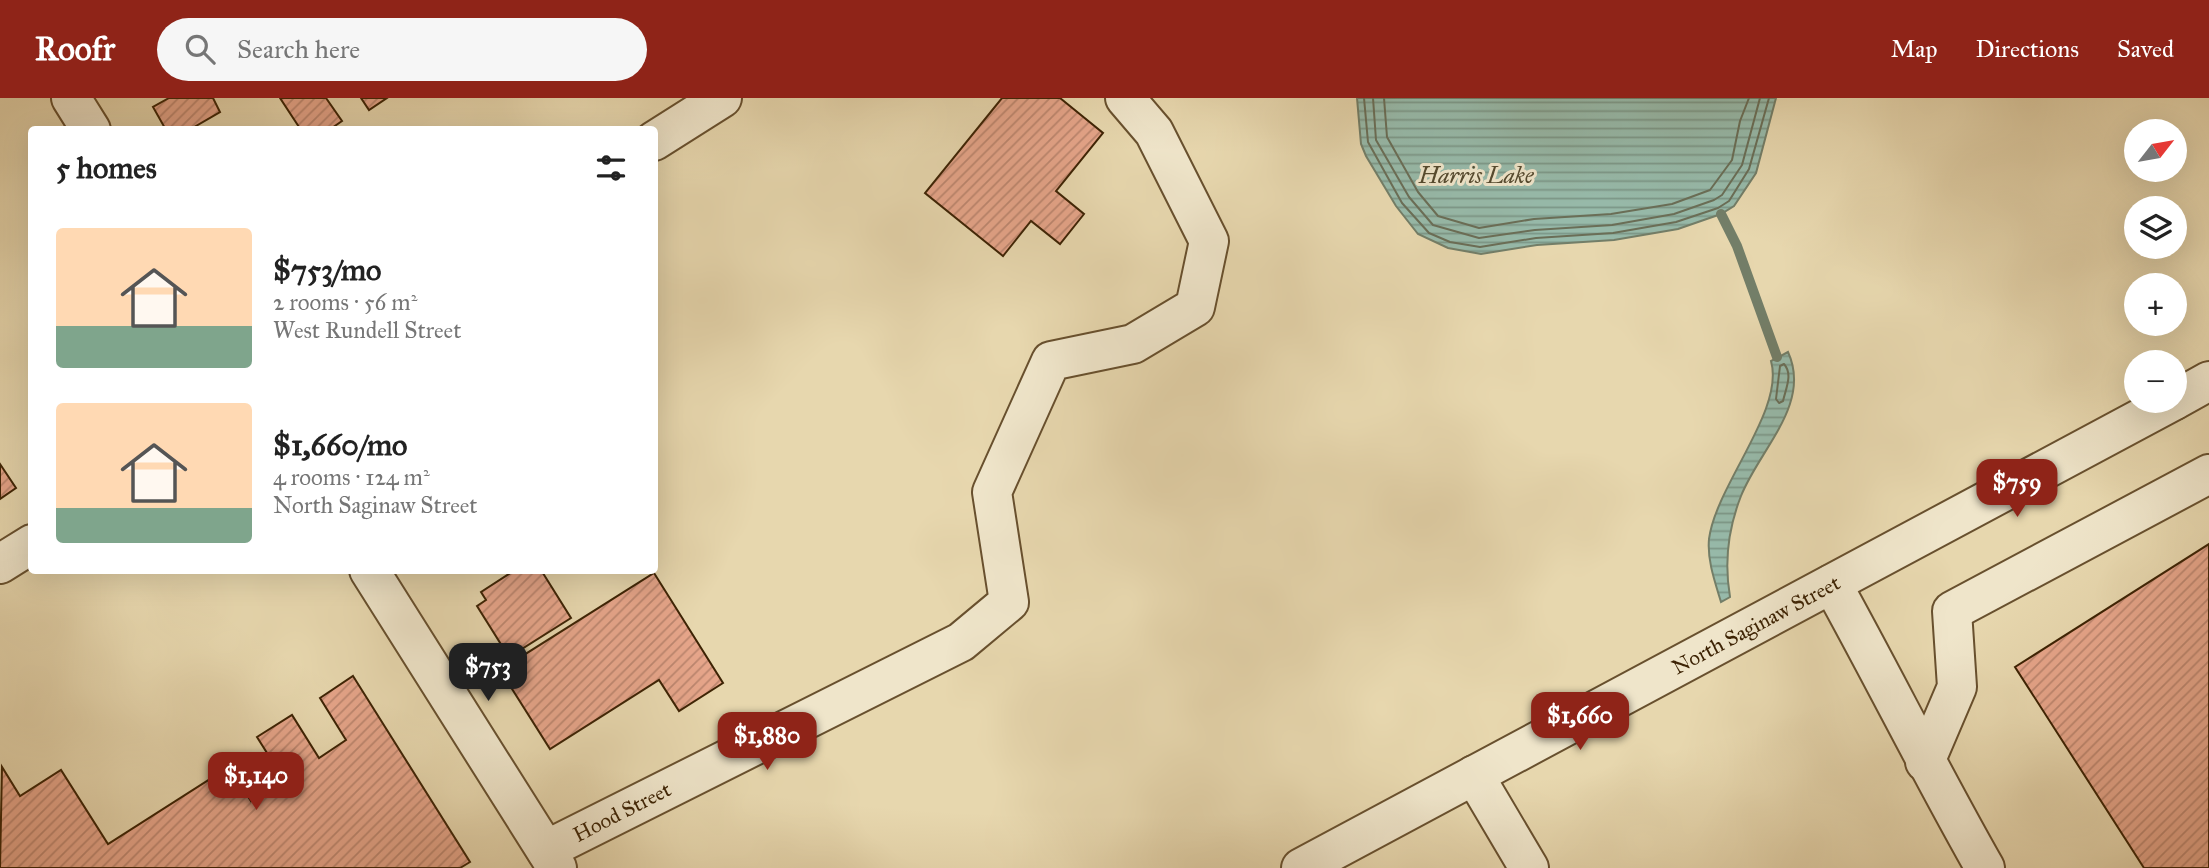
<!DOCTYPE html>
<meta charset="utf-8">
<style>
body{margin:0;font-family:"IM FELL Great Primer",serif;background:#f6f6f6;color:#222;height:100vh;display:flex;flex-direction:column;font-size:26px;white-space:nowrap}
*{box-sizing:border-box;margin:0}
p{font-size:23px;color:#767676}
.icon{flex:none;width:38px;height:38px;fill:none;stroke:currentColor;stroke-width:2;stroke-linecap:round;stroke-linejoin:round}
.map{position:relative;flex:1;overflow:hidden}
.side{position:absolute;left:28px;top:28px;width:630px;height:448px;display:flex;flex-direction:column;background:#fff;border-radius:7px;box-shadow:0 7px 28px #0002}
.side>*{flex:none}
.needle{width:46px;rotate:59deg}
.fabs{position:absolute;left:2124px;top:21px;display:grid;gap:14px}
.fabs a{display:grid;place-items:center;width:63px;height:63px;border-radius:50%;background:#fff;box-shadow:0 7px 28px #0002;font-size:35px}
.price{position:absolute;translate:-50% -60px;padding:0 16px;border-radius:14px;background:#8f2418;color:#fff;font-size:23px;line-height:46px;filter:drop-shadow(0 2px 4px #0008)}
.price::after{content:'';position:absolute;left:50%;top:42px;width:21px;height:16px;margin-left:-10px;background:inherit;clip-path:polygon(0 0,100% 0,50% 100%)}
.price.on{background:#222;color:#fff}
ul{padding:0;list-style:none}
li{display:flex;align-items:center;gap:21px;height:175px;padding:0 28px}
li span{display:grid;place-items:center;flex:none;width:196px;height:140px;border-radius:7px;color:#555}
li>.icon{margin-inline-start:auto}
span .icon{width:84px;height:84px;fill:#fffc;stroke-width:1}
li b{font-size:30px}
h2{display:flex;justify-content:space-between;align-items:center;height:84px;padding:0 28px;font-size:30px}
header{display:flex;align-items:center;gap:42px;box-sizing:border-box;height:98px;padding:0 35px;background:#8f2418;color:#fff}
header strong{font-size:33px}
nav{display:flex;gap:38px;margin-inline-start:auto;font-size:24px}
.search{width:490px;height:63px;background:#f6f6f6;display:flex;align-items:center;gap:18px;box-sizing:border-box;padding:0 24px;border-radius:38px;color:#767676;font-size:26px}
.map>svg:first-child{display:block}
.water{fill:url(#water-rules);stroke:#737e68;stroke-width:2}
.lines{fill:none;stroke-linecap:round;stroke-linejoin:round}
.shore{stroke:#6a6e57;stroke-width:2}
.stream{stroke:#737e68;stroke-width:10}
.building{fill:url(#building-hatch);stroke:#3d2304;stroke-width:2}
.minor-casing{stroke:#68502e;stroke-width:42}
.minor{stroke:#efe5ca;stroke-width:38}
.labels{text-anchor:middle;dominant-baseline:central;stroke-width:6;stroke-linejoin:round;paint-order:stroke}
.street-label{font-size:21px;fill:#3d2304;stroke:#efe5ca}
.water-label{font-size:23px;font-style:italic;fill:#54492e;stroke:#efe5ca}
</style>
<header>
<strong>Roofr</strong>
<div class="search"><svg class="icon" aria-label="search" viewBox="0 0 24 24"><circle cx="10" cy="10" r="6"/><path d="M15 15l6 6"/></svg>Search here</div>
<nav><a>Map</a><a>Directions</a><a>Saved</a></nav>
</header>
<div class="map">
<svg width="2209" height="770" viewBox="0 0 2209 770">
<defs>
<pattern id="water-rules" width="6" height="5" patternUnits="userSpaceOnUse" patternTransform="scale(1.75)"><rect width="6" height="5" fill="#97baaa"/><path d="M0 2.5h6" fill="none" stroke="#7c9788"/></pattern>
<pattern id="building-hatch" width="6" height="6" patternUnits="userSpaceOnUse" patternTransform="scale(1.75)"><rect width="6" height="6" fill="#e6a58a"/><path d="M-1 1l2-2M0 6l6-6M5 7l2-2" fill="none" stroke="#bc866f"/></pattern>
</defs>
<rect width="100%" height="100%" fill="#e7d7ae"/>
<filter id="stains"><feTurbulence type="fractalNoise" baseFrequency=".00286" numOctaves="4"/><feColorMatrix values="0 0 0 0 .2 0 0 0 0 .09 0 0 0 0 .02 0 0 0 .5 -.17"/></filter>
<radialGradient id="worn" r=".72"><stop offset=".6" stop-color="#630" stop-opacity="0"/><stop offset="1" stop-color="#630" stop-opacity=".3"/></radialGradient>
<!-- water -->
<g class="water">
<path d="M1357 0H1776L1756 75 1734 108 1721 116 1678 131 1614 142 1537 147 1481 156 1448 150 1418 136 1396 108 1366 58 1361 46Z"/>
<path d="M1788 254C1812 306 1759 352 1741 398 1728 431 1724 464 1730 499L1721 504C1715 484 1707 462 1709 441 1716 387 1785 312 1771 263Z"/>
</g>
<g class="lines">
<!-- shore -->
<g class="shore">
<path d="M1364 0 1368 44 1402 105 1429 135 1450 144 1480 149 1536 140 1613 135 1676 124 1718 110 1729 103 1749 71 1769 0"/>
<path d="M1373 0 1376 42 1409 99 1433 127 1479 140 1535 132 1612 127 1674 116 1714 102 1722 97 1742 67 1760 0"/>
<path d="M1384 0 1387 39 1418 94 1438 118 1479 130 1534 121 1611 116 1672 106 1710 92 1732 62 1740 23 1749 0"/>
<path d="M1784 266C1793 276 1786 290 1783 303L1779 305 1776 301 1780 268Z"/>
</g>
<!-- stream -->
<path class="stream" d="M1721 116 1737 148 1777 259"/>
</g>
<!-- building -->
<g class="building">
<path d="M169 0H213L220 14 189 32H166L153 9Z"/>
<path d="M280 0H326L342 23 329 32H301Z"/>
<path d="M361 0H387L369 12Z"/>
<path d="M1002 0H1060L1103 35 1056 93 1084 116 1060 146 1031 123 1003 158 925 95Z"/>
<path d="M0 366 16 390 0 401Z"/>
<path d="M2209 446V770H2144L2015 569Z"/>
<path d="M515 472H541L571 520 509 559 477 508 486 502 481 494Z"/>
<path d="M654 475 723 585 679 613 659 582 550 651 500 572Z"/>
<path d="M353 578 470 764 460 770H0L2 669 20 698 61 672 108 746 229 669 251 703 284 682 257 639 292 617 319 660 346 642 320 600Z"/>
</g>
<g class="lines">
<defs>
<g id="minor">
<path d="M71 0 91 32"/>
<path d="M654 43 722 0"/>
<path d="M2175 302 2209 283"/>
<path d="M0 466 32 446"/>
<path d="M369 472 557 770"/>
<path d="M1832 486C1884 580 1932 677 1985 770"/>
<path d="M1925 664 1957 589 1952 513 2209 376"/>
<path d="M1474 677 1529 770"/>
<path d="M546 752 961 544 1009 504 992 394 1051 263 1133 246 1195 209 1209 143 1154 34 1125 0"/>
<path d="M1301 770 2173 303"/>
</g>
</defs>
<!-- minor casing -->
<use href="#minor" class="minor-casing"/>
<!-- minor -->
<use href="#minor" class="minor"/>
</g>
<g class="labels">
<!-- street labels -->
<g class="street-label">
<text transform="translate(1756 527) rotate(-28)">North Saginaw Street</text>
<text transform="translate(622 714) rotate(-27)">Hood Street</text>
</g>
<!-- water labels -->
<g class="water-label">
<text x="1476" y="77">Harris Lake</text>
</g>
</g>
<rect width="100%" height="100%" filter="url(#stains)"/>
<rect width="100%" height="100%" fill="url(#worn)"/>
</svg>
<div class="fabs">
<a><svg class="needle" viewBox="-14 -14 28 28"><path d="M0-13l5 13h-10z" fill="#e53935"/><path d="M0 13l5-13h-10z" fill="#767676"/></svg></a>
<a><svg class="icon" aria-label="layers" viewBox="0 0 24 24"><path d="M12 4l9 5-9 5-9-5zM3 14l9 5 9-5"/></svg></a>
<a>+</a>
<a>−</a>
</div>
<b class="price" style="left:2017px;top:421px">$759</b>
<b class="price on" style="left:488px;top:605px">$753</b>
<b class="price" style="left:1580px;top:654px">$1,660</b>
<b class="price" style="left:767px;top:674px">$1,880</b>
<b class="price" style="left:256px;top:714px">$1,140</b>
<section class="side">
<h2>5 homes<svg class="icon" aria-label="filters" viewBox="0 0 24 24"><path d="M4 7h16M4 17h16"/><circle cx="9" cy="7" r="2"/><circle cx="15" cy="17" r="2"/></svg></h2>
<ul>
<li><span style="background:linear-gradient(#ffd9b3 70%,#7fa58c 0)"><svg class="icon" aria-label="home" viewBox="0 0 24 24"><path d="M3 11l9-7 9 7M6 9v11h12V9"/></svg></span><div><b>$753/mo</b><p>2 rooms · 56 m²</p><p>West Rundell Street</p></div></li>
<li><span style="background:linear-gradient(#ffd9b3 75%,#7fa58c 0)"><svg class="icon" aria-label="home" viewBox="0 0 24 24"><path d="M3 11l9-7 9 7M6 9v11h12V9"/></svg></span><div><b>$1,660/mo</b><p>4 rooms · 124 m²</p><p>North Saginaw Street</p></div></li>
</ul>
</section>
</div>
